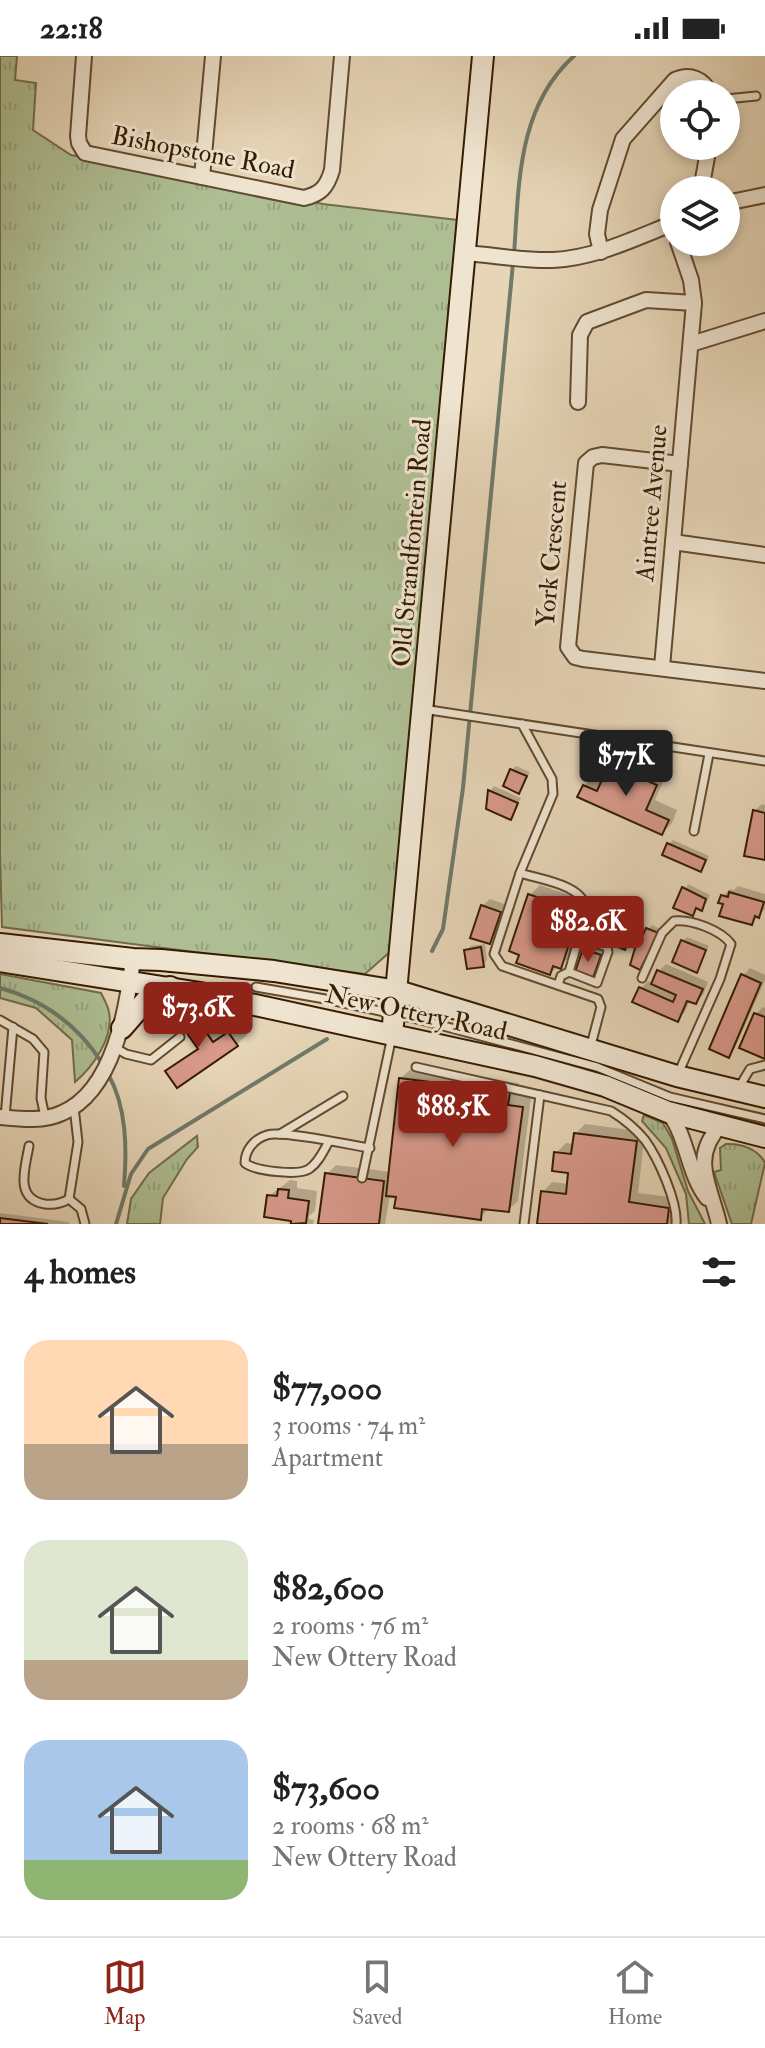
<!DOCTYPE html>
<meta charset="utf-8">
<style>
body{margin:0;font-family:"IM FELL Double Pica",serif;background:#f2f2f2;color:#222;height:100vh;display:flex;flex-direction:column;font-size:30px;white-space:nowrap}
*{box-sizing:border-box;margin:0}
p{font-size:26px;color:#767676}
.icon{flex:none;width:44px;height:44px;fill:none;stroke:currentColor;stroke-width:2;stroke-linecap:round;stroke-linejoin:round}
.map{position:relative;height:1168px;overflow:hidden}
.panel{display:flex;flex-direction:column;background:#fff;flex:1}
.panel>*{flex:none}
.controls{position:absolute;left:660px;top:24px;display:grid;gap:16px}
.controls a{display:grid;place-items:center;width:80px;height:80px;border-radius:50%;background:#fff;box-shadow:0 4px 12px #0003;font-size:40px}
.price{position:absolute;translate:-50% -68px;padding:0 18px;border-radius:8px;background:#8f2418;color:#fff;font-size:26px;line-height:52px;filter:drop-shadow(0 2px 4px #0008)}
.price::after{content:'';position:absolute;left:50%;top:48px;width:24px;height:18px;margin-left:-12px;background:inherit;clip-path:polygon(0 0,100% 0,50% 100%)}
.price.selected{background:#222;color:#fff}
ul{padding:0;list-style:none}
li{display:flex;align-items:center;gap:24px;height:200px;padding:0 24px}
li span{display:grid;place-items:center;flex:none;width:224px;height:160px;border-radius:24px;color:#555}
li>.icon{margin-inline-start:auto}
span .icon{width:96px;height:96px;fill:#fffc;stroke-width:1}
li b{font-size:34px}
h2{display:flex;justify-content:space-between;align-items:center;height:96px;padding:0 24px;font-size:34px}
.status{display:flex;justify-content:space-between;align-items:center;height:56px;padding:0 40px;background:#fff;direction:ltr}
.status svg{height:22px;fill:currentColor}
.tabs{display:flex;justify-content:space-around;align-items:center;height:112px;border-top:2px solid #e0e0e0;background:#fff;font-size:22px;color:#767676}
.tabs a{display:grid;justify-items:center;gap:4px}
.tabs .selected{color:#8f2418}
.map>svg:first-child{display:block}
.grass{fill:url(#grass-tufts);stroke:#726d4a;stroke-width:2}
.shadow{fill:#0003}
.lines{fill:none;stroke-linecap:round;stroke-linejoin:round}
.stream{stroke:#6f7a69;stroke-width:4}
.building{fill:#d8998b;stroke:#351c00;stroke-width:2}
.lane-casing{stroke:#614a2e;stroke-width:11}
.street-casing{stroke:#614a2e;stroke-width:18}
.secondary-casing{stroke:#351c00;stroke-width:24}
.lane{stroke:#efe4d0;stroke-width:7}
.street{stroke:#efe4d0;stroke-width:14}
.secondary{stroke:#efe4d0;stroke-width:20}
.labels{text-anchor:middle;dominant-baseline:central;stroke-width:6;stroke-linejoin:round;paint-order:stroke}
.street-label{font-size:26px;fill:#351c00;stroke:#efe4d0}
</style>
<div class="status"><b>22:18</b><svg viewBox="0 0 49 12"><path d="M0 12V9h3v3zM5 12V6h3v6zM10 12V3h3v9zM15 12V0h3v12zM26 1h20v11H26zM47 4h2v5h-2z"/></svg></div>
<div class="map">
<svg width="765" height="1168" viewBox="0 0 765 1168">
<defs>
<pattern id="grass-tufts" width="24" height="20" patternUnits="userSpaceOnUse" patternTransform="scale(2)"><rect width="24" height="20" fill="#aebe93"/><path d="M3 7l-1-3M5 7V3M7 7l1-3M15 17l-1-3M17 17v-4M19 17l1-3" fill="none" stroke="#96a37d"/></pattern>
</defs>
<rect width="100%" height="100%" fill="#e6d5b7"/>
<filter id="stains"><feTurbulence type="fractalNoise" baseFrequency=".0025" numOctaves="4"/><feColorMatrix values="0 0 0 0 .2 0 0 0 0 .09 0 0 0 0 .02 0 0 0 .5 -.17"/></filter>
<radialGradient id="worn" r=".72"><stop offset=".6" stop-color="#630" stop-opacity="0"/><stop offset="1" stop-color="#630" stop-opacity=".3"/></radialGradient>
<!-- grass -->
<g class="grass">
<path d="M0 0H17L15 24 36 27 33 74 71 99 323 148 457 164 391 895 365 918 2 871 0 798Z"/>
<path d="M0 918 101 937C104 943 108 950 109 956 114 981 93 1011 75 1026L72 984 36 952 0 942Z"/>
<path d="M644 1059 663 1067 672 1083 688 1135 705 1168H689L686 1138 666 1092 642 1065Z"/>
<path d="M197 1080 198 1091 187 1103 163 1142 160 1168H127L131 1143 149 1117Z"/>
<path d="M726 1088C741 1087 758 1093 765 1107L751 1168H732L714 1116 721 1114 720 1092Z"/>
</g>
<!-- shadow -->
<g class="shadow">
<path d="M620 699 666 719 655 744 677 754 672 767 662 777 584 730 594 720 604 724 611 709Z"/>
<path d="M516 710 530 716 519 735 512 714Z"/>
<path d="M494 730 521 742 510 761 488 752 490 735Z"/>
<path d="M762 748 765 749V802L754 755Z"/>
<path d="M673 784 709 800 705 809 701 814 669 788Z"/>
<path d="M688 828 710 839 706 848 701 852 698 851 692 858 676 851Z"/>
<path d="M540 829 581 843 570 876 578 878 570 901 550 917 530 839Z"/>
<path d="M738 830 765 838V853L752 867 725 847 723 840 730 833 734 834Z"/>
<path d="M490 843 507 849 497 879 489 886 482 850Z"/>
<path d="M629 855 641 860 637 868 640 869 624 892 613 877Z"/>
<path d="M652 869 661 873 640 911V883Z"/>
<path d="M687 881 709 890 696 914 683 885Z"/>
<path d="M485 888 487 904 483 909 466 895 471 890Z"/>
<path d="M589 889 604 894 597 915 593 920 584 894Z"/>
<path d="M666 908 708 926 703 939 696 946 690 944 685 956 677 963 641 932 648 925 653 928 659 915Z"/>
<path d="M750 912 765 919V924L735 992 728 1000 743 920Z"/>
<path d="M200 942 224 977 239 967 247 979 237 988 168 1015 199 991 178 960Z"/>
<path d="M763 951 765 952V1001L756 958Z"/>
<path d="M411 1013 519 1027 517 1040 531 1042 518 1145 508 1154 490 1152 480 1161 390 1139 385 1168H320L327 1118 336 1109 391 1116 401 1022Z"/>
<path d="M585 1068 645 1076 638 1137 678 1142 674 1168H539L543 1136 552 1126 569 1128 570 1115 556 1097 566 1087 574 1088 575 1078Z"/>
<path d="M290 1124 297 1125V1132L317 1135 315 1155 309 1160V1163L314 1164 313 1168H288L292 1163 269 1140Z"/>
<path d="M0 1157 69 1166V1168H0Z"/>
</g>
<g class="lines">
<!-- stream -->
<g class="stream">
<path d="M514 199C519 129 517 51 574 0"/>
<path d="M432 895 443 873 463 732 513 207"/>
<path d="M0 932C43 944 78 969 102 1007"/>
<path d="M108 1018C127 1051 127 1094 124 1130"/>
<path d="M116 1168 131 1118 148 1093 327 983"/>
</g>
</g>
<!-- building -->
<g class="building">
<path d="M609 708 657 729 646 754 669 764 662 779 577 741 583 729 597 735Z"/>
<path d="M510 713 527 720 519 738 503 730Z"/>
<path d="M488 734 518 747 511 764 486 753Z"/>
<path d="M753 754 765 757V804L744 800Z"/>
<path d="M667 787 706 804 701 816 662 799Z"/>
<path d="M682 831 706 843 702 855 696 852 693 860 673 852Z"/>
<path d="M729 836 764 846 759 862 755 860 752 869 719 860 723 848 718 847 721 839 728 841Z"/>
<path d="M528 838 572 853 561 885 569 888 561 913 553 910 550 919 516 907 519 899 509 895Z"/>
<path d="M481 849 501 856 490 888 470 882Z"/>
<path d="M623 858 638 864 634 872 637 873 635 878 632 877 625 894 606 886 611 876 614 877Z"/>
<path d="M646 872 659 877 640 914 630 909 638 882 641 883Z"/>
<path d="M681 884 706 894 697 917 672 906Z"/>
<path d="M481 891 484 911 467 913 464 894Z"/>
<path d="M583 893 601 899 593 922 575 916Z"/>
<path d="M657 914 703 933 696 948 687 945 678 966 632 946 639 931 673 946 676 939 651 928Z"/>
<path d="M741 918 761 927 729 1002 709 993Z"/>
<path d="M189 951 213 986 228 976 238 990 177 1032 165 1015 198 993 175 960Z"/>
<path d="M754 957 765 961V1003L739 992Z"/>
<path d="M399 1022 510 1036 508 1049 523 1051 509 1156 482 1153 481 1164 394 1152 396 1141 386 1140Z"/>
<path d="M574 1077 637 1085 629 1146 669 1152 667 1168H537L541 1135 566 1138 568 1117 552 1115 554 1096 571 1098Z"/>
<path d="M325 1117 384 1125 379 1168H318Z"/>
<path d="M278 1133 289 1134 288 1142 309 1145 306 1167 291 1168V1165L264 1161 267 1139 277 1140Z"/>
<path d="M0 1162 48 1168H0Z"/>
</g>
<g class="lines">
<defs>
<g id="lane">
<path d="M726 43 756 40"/>
<path d="M423 653 765 705"/>
<path d="M522 668 552 723 553 738 520 817 494 898 502 910 598 943 601 951 590 993"/>
<path d="M694 775 709 698"/>
<path d="M520 817C541 824 583 828 587 854L569 916 561 920 558 929"/>
<path d="M569 916 597 927 608 896 607 891 578 882"/>
<path d="M642 922 662 877 674 865C691 863 721 874 731 888L720 923 678 1018"/>
<path d="M256 931 325 943 421 964 597 1011 670 1041 765 1063"/>
<path d="M0 964 33 983 44 996 41 1042 45 1061"/>
<path d="M114 991 126 998 151 1004 180 981"/>
<path d="M416 1011 611 1055C624 1063 635 1072 645 1084 658 1102 678 1146 676 1168"/>
<path d="M738 1033 750 1013 765 1009"/>
<path d="M5 1061 13 971"/>
<path d="M280 1078 343 1040"/>
<path d="M328 1087C323 1096 318 1107 309 1113 298 1120 255 1115 245 1107 245 1094 254 1083 267 1079 283 1074 349 1089 370 1092"/>
<path d="M29 1090C25 1112 14 1143 45 1148 54 1149 61 1148 69 1143L78 1086 74 1051"/>
<path d="M362 1122 392 980"/>
<path d="M69 1143 81 1153 85 1168"/>
<path d="M524 1168 540 1039"/>
</g>
<g id="street">
<path d="M84 0 78 80 79 87 85 97 304 142C321 138 327 131 332 114L342 0"/>
<path d="M202 121 213 0"/>
<path d="M701 134 709 90"/>
<path d="M726 147 765 139"/>
<path d="M601 196 597 178 600 154 623 83 675 24C690 17 704 23 710 38"/>
<path d="M465 197C494 199 524 205 553 204 596 202 635 182 674 167"/>
<path d="M691 288 765 265"/>
<path d="M578 346 580 279 587 266 646 244 694 247"/>
<path d="M680 408 602 399 593 401 586 407 568 591 575 601 583 603 765 625"/>
<path d="M673 486 765 499"/>
<path d="M662 611 694 247 691 224 678 186"/>
<path d="M668 1056C688 1081 687 1116 707 1142"/>
<path d="M0 1061C20 1063 43 1066 62 1057 114 1035 127 952 133 903"/>
<path d="M719 1168C711 1131 689 1102 721 1069"/>
</g>
<g id="secondary">
<path d="M0 888 133 903 161 904 274 915 398 935 677 1020 765 1041"/>
<path d="M0 905 200 937 535 1010 605 1030 668 1056 765 1081"/>
<path d="M122 972 149 941 170 931"/>
<path d="M392 979 483 0"/>
</g>
</defs>
<!-- lane casing -->
<use href="#lane" class="lane-casing"/>
<!-- street casing -->
<use href="#street" class="street-casing"/>
<!-- secondary casing -->
<use href="#secondary" class="secondary-casing"/>
<!-- lane -->
<use href="#lane" class="lane"/>
<!-- street -->
<use href="#street" class="street"/>
<!-- secondary -->
<use href="#secondary" class="secondary"/>
</g>
<g class="labels">
<!-- street labels -->
<g class="street-label">
<text transform="translate(203 97) rotate(11)">Bishopstone Road</text>
<text transform="translate(652 447) rotate(-85)">Aintree Avenue</text>
<text transform="translate(412 487) rotate(-85)">Old Strandfontein Road</text>
<text transform="translate(552 498) rotate(-85)">York Crescent</text>
<text transform="translate(416 957) rotate(12)">New Ottery Road</text>
</g>
</g>
<rect width="100%" height="100%" filter="url(#stains)"/>
<rect width="100%" height="100%" fill="url(#worn)"/>
</svg>
<div class="controls">
<a><svg class="icon" aria-label="locate" viewBox="0 0 24 24"><circle cx="12" cy="12" r="6"/><path d="M12 2v4M12 18v4M2 12h4M18 12h4"/></svg></a>
<a><svg class="icon" aria-label="layers" viewBox="0 0 24 24"><path d="M12 4l9 5-9 5-9-5zM3 14l9 5 9-5"/></svg></a>
</div>
<b class="price selected" style="left:626px;top:742px">$77K</b>
<b class="price" style="left:588px;top:908px">$82.6K</b>
<b class="price" style="left:198px;top:994px">$73.6K</b>
<b class="price" style="left:453px;top:1093px">$88.5K</b>
</div>
<section class="panel">
<h2>4 homes<svg class="icon" aria-label="filters" viewBox="0 0 24 24"><path d="M4 7h16M4 17h16"/><circle cx="9" cy="7" r="2"/><circle cx="15" cy="17" r="2"/></svg></h2>
<ul>
<li><span style="background:linear-gradient(#ffd9b3 65%,#b9a48a 0)"><svg class="icon" aria-label="home" viewBox="0 0 24 24"><path d="M3 11l9-7 9 7M6 9v11h12V9"/></svg></span><div><b>$77,000</b><p>3 rooms · 74 m²</p><p>Apartment</p></div></li>
<li><span style="background:linear-gradient(#dfe7d0 75%,#b9a48a 0)"><svg class="icon" aria-label="home" viewBox="0 0 24 24"><path d="M3 11l9-7 9 7M6 9v11h12V9"/></svg></span><div><b>$82,600</b><p>2 rooms · 76 m²</p><p>New Ottery Road</p></div></li>
<li><span style="background:linear-gradient(#a9c7e8 75%,#8fb573 0)"><svg class="icon" aria-label="home" viewBox="0 0 24 24"><path d="M3 11l9-7 9 7M6 9v11h12V9"/></svg></span><div><b>$73,600</b><p>2 rooms · 68 m²</p><p>New Ottery Road</p></div></li>
</ul>
</section>
<nav class="tabs">
<a class="selected"><svg class="icon" aria-label="map" viewBox="0 0 24 24"><path d="M3 6l6-2 6 2 6-2v14l-6 2-6-2-6 2zM9 4v14M15 6v14"/></svg>Map</a>
<a><svg class="icon" aria-label="saved" viewBox="0 0 24 24"><path d="M7 4h10v16l-5-4-5 4z"/></svg>Saved</a>
<a><svg class="icon" aria-label="home" viewBox="0 0 24 24"><path d="M3 11l9-7 9 7M6 9v11h12V9"/></svg>Home</a>
</nav>
